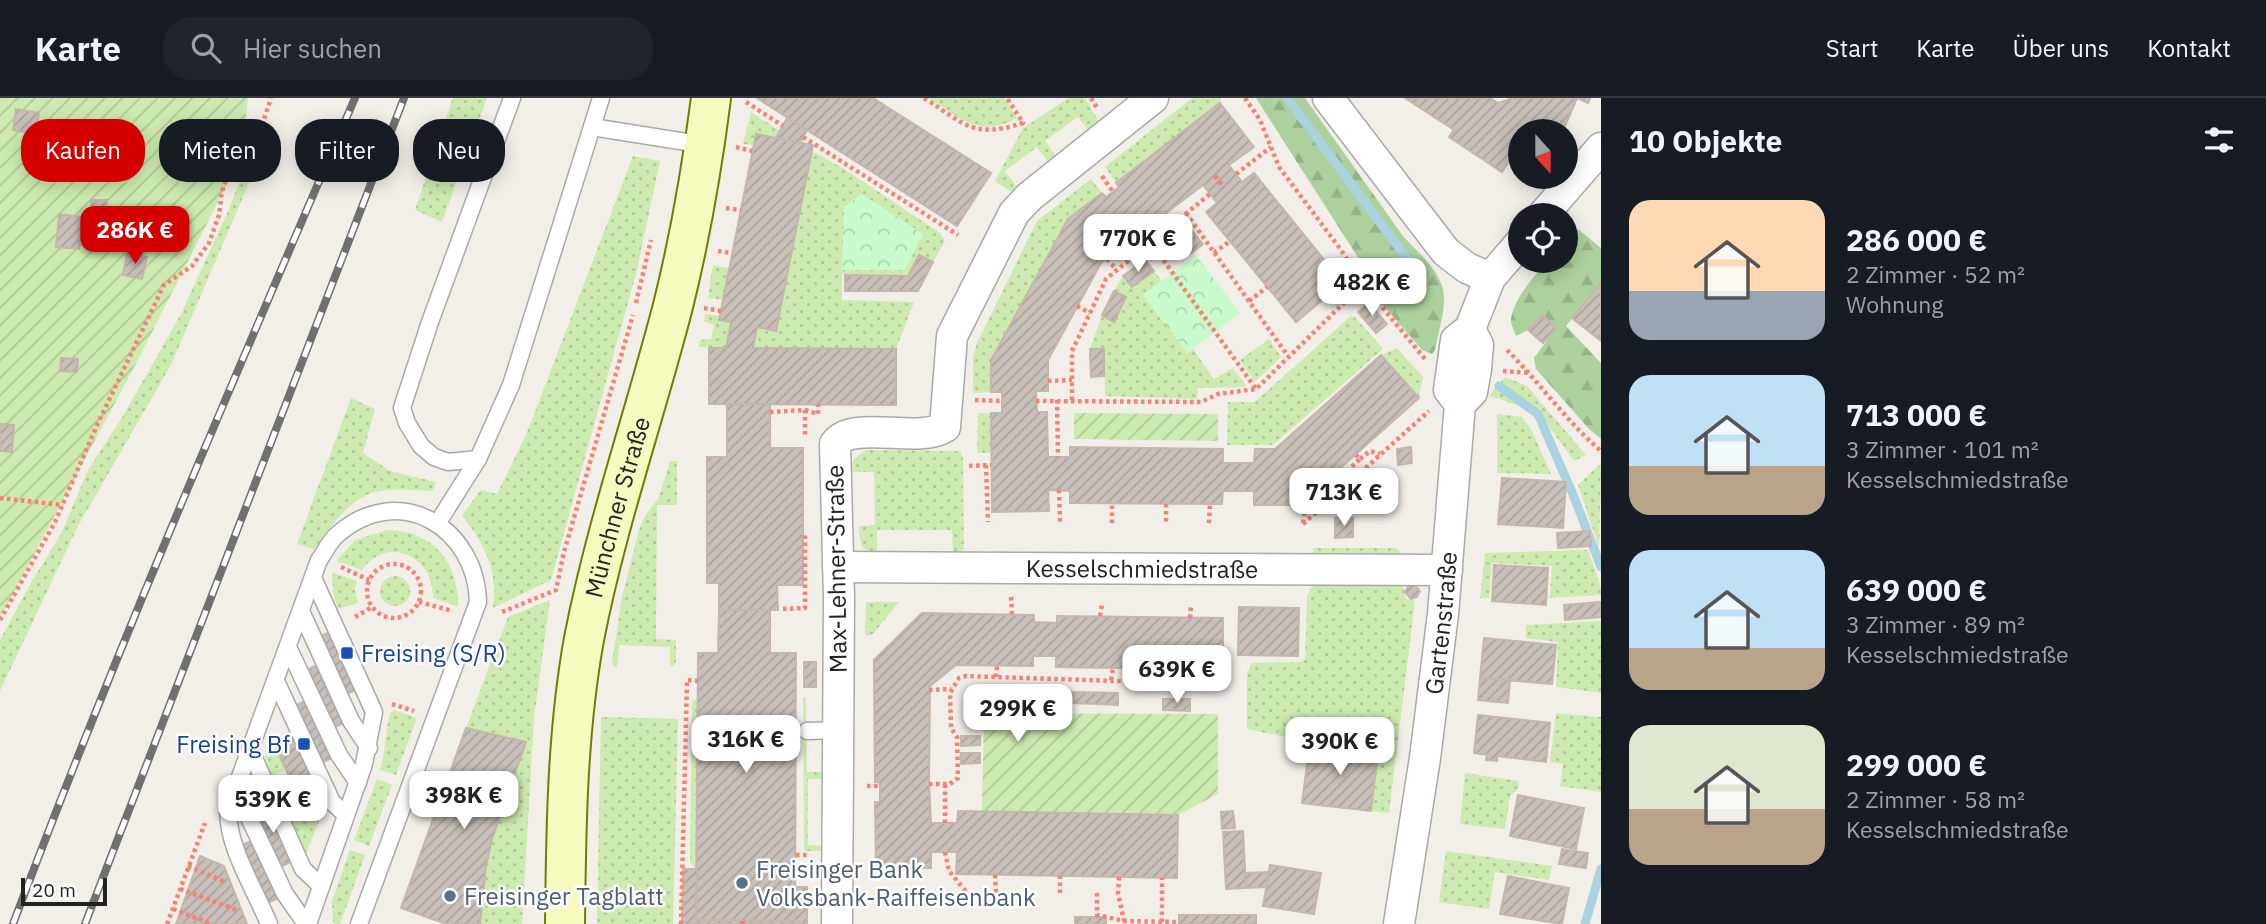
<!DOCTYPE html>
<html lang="de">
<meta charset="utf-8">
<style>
body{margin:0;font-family:"IBM Plex Sans",sans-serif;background:#20242c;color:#f1f3f6;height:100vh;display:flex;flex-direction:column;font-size:26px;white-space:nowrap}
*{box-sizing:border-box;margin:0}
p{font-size:23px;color:#9ea1a6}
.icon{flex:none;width:38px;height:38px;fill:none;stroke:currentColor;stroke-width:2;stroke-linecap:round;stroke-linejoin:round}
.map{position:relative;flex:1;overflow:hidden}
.sheet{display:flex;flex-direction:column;background:#171b24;width:665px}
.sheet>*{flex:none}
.hud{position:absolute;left:21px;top:21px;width:665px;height:63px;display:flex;gap:14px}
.needle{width:46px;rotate:159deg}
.buttons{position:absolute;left:1508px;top:21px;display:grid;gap:14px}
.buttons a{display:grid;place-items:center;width:70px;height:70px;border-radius:50%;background:#171b24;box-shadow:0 4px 18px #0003;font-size:35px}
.scale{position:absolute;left:21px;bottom:18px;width:86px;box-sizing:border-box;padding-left:7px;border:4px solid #222;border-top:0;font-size:19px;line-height:24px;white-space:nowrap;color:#222;-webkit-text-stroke:5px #fff;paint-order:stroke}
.price{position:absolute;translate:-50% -60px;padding:0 16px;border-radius:14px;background:#fff;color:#222;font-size:23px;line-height:46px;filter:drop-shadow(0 2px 4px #0008)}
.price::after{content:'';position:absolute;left:50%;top:42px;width:21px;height:16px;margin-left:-10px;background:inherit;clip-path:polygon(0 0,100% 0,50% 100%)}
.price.active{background:#d40000;color:#fff}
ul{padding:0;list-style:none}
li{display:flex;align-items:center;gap:21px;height:175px;padding:0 28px}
li span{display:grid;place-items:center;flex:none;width:196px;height:140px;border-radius:21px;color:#555}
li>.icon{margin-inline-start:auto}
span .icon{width:84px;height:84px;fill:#fffc;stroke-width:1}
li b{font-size:30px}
h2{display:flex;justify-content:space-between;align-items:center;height:84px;padding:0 28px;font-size:30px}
.tag{padding:0 24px;border-radius:28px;background:#171b24;box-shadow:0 4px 18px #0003;font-size:24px;line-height:63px}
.tag.active{background:#d40000;color:#fff}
header{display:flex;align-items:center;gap:42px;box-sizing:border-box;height:98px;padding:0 35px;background:#171b24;border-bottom:2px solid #363941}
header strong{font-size:33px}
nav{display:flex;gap:38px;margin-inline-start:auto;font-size:24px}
.search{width:490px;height:63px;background:#20242c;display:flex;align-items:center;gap:18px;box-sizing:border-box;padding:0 24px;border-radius:28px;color:#9ea1a6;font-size:26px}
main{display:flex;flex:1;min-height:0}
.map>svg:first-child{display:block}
.grass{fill:url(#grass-dots)}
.forest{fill:url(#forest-firs)}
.park{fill:url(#park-crowns)}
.garden{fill:url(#garden-furrows)}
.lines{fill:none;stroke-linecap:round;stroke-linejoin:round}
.stream{stroke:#aad3df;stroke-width:9}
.building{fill:url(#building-hatch);stroke:#c4b6ab;stroke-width:2}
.service-casing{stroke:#a9a9a9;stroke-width:19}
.minor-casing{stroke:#a9a9a9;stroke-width:33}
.secondary-casing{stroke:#707d05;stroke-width:42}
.path{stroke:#fa8072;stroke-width:4.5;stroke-dasharray:3.5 3.5;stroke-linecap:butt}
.service{stroke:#fff;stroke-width:16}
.minor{stroke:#fff;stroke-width:30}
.secondary{stroke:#f7fabf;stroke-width:38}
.rail-casing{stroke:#707070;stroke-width:8}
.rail{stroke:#fff;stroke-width:5;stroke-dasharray:16;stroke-linecap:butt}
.transit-dot{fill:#1a4fb4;stroke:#fff;stroke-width:2.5}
.service-dot{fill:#5c6f8a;stroke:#fff;stroke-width:2.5}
.labels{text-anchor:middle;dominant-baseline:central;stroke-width:5;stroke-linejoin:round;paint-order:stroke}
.street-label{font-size:24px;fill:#222;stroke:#fff}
.transit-label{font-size:24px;fill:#164399;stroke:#fff;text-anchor:start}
.service-label{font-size:24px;fill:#4e5e75;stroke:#fff;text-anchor:start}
</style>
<header>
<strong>Karte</strong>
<div class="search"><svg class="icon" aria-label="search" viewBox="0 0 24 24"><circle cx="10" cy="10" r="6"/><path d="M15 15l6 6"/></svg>Hier suchen</div>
<nav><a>Start</a><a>Karte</a><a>Über uns</a><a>Kontakt</a></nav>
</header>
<main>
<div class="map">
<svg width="1601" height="826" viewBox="0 0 1601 826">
<defs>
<pattern id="grass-dots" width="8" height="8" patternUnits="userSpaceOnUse" patternTransform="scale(1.75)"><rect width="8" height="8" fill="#cdebb0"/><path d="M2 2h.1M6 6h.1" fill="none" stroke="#b0c997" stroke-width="1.8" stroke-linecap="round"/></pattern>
<pattern id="forest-firs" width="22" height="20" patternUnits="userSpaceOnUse" patternTransform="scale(1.75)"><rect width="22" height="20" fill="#add19e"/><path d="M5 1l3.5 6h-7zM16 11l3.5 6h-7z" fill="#95b388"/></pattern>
<pattern id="park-crowns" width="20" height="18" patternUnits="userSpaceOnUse" patternTransform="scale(1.75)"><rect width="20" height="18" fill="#c8facc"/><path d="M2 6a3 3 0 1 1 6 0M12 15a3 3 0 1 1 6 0" fill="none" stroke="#acd6af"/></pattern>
<pattern id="garden-furrows" width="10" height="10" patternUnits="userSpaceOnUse" patternTransform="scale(1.75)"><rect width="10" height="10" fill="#cdebb0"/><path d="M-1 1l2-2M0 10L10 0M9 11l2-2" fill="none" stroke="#b0c997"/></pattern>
<pattern id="building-hatch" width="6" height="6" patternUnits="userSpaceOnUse" patternTransform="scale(1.75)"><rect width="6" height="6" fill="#c7bfb8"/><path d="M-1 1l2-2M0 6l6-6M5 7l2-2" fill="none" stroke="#aba49e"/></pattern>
</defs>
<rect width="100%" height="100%" fill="#f2efe9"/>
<!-- grass -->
<g class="grass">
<path d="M453 0H487L442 124 415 112Z"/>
<path d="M929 0H1004L1017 20C980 41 960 20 929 0Z"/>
<path d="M1069 0H1085L1099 24 1091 36 1078 19 1045 43 1058 61 1050 67 1037 49 1005 73 1018 91 1013 95 995 83 1023 30Z"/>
<path d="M1192 0H1221L1220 5 1116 85 1105 69Z"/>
<path d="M751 14 780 33 776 40 756 37 754 47 743 46Z"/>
<path d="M273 29 171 267 78 428 0 593V542L32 483 61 436 88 372 123 318 181 216 229 111 242 77 266 32Z"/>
<path d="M812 53 846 72 940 135 945 143 933 164 919 157 908 178 845 177 842 174V202L914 204 896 251 753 250 757 229 776 233Z"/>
<path d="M633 58 660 63 637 172 551 482 493 510C498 470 485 448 462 417L481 392 497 396 526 337Z"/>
<path d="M1091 81 1102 95 1068 121 991 262V294L973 295V260L977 245 1037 123Z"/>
<path d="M713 167 729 170 723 202 708 200Z"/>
<path d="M1154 173 1162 183 1144 197 1188 255 1193 251 1214 281 1233 270 1247 289 1198 290 1197 301 1105 298 1104 251H1090L1102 217 1114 223 1126 200 1114 193 1123 178 1132 189Z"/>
<path d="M705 216 720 218 719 222 731 224 726 250 699 249 700 242 711 241 714 227 704 223Z"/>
<path d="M1351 218 1356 220 1383 251 1273 347H1227L1228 304H1255Z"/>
<path d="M1269 241 1281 259 1255 284 1240 262Z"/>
<path d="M1397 250 1423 279 1419 300 1381 257Z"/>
<path d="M1505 279 1527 288 1586 357 1574 363 1550 330 1524 309 1489 298Z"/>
<path d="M351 300 375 311 363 355 390 373 436 384 433 393C412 392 382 388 363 399 343 410 328 433 314 451L297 446Z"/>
<path d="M978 315H991L992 355H977Z"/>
<path d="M1497 316 1522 319 1532 333 1551 376 1497 375Z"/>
<path d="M866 352 960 353 963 360 964 450 962 453 953 454 952 432H877V454C859 454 860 443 859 428L875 427 874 374H850L854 361Z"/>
<path d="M670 363H677V407H657L656 541 676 542V564L673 568 670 567V549L619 547 617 570 614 569 612 564 622 499 639 432 645 418 659 399Z"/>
<path d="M1599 367 1601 369 1599 449 1578 387Z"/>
<path d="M387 432C433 432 459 465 458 509L433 500C434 459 388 436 362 472L336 463 355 442Z"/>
<path d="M1313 450H1394L1399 452V456L1394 458H1313Z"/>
<path d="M1588 452C1592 467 1601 481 1601 497L1550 500 1552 468 1492 465 1489 500H1480L1485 455Z"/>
<path d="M332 474 357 483 355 491 358 505 338 511 333 495Z"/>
<circle cx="395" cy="493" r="15"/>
<path d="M1318 486 1403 487 1406 501 1415 503 1389 715 1371 713 1378 653 1310 644 1247 631V577L1251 565 1302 564 1305 561 1307 499 1311 489Z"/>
<path d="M550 502 534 620 522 826H480L486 768 492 741 525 644 466 630 508 519Z"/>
<path d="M866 504H899L874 535 868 538 865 536Z"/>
<path d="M1601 523V595L1556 589 1558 544 1526 540V527Z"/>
<path d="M806 599 807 674H827V681H808V747L827 748V753H804L803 600Z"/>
<path d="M698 601 697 771 690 765 692 603Z"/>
<path d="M395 612 417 620 396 677 380 672C387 651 384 633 391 614Z"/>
<path d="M1556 615 1601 619V694L1560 688 1563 666 1550 664Z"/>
<path d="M601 619 678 621 673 826H597Z"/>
<path d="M271 636 282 641 291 665 283 673 270 678 265 658Z"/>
<path d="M1465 675 1518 683 1519 690 1510 698 1505 731 1460 726Z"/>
<path d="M296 676 319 724 305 758 273 686Z"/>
<path d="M377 681 392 687 369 748 354 742Z"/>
<path d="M350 752 365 757 340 826H333L332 803Z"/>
<path d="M1446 753 1552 768 1549 782 1495 774 1489 811 1439 804Z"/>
</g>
<!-- forest -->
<g class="forest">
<path d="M1256 0H1305L1403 138C1417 153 1438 171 1443 191 1447 210 1438 234 1435 252L1432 256 1422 252 1365 186 1359 161Z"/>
<path d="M1578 131 1601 150V185L1566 228 1601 265V341L1589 331 1536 271 1534 260 1556 230 1542 218 1528 232 1516 238C1514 232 1511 227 1511 221 1514 200 1534 178 1548 163H1566V143Z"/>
</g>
<!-- park -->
<g class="park">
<path d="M862 96 923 136 905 172H842L844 109Z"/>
<path d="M1196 157 1240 215 1187 255 1143 197Z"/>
</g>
<!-- garden -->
<g class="garden">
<path d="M0 0H248L242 56 140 258 0 520Z"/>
<path d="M1074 315 1218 316V343L1074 341Z"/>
<path d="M984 615 1218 616V696L1178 717 982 713Z"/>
</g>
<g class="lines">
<!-- stream -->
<g class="stream">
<path d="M1287 0 1417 174"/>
<path d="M1499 288 1538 316 1574 399 1601 469"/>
<path d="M1585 826 1601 771"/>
</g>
</g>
<!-- building -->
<g class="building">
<path d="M757 0H873L991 75 957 128Z"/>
<path d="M1405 0H1490L1498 5 1513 0H1590L1588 5 1577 0 1563 33H1521V52L1516 53 1502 74 1449 39 1454 32Z"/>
<path d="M1220 5 1254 49 1229 67 1242 84 1254 75 1343 185 1296 224 1206 114 1217 105 1203 87 1149 128 1145 124 1132 133 1136 138 1101 165 1048 262V293H1036L1037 314H1047L1048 359H1070V349L1223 351V365H1254L1255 351H1275L1381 257 1419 300 1299 407H1254V393H1223L1222 406 1070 405V393L1048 392 1049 413 992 414 991 315H1002V294H991V262L1068 121 1102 95 1106 99 1119 89 1116 85Z"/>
<path d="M16 11 39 15 36 36 13 32Z"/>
<path d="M787 20 807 32 800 45 776 40Z"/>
<path d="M756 36 813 47 776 233 757 229 753 250 896 251V307L709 306V250H726L731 224 719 222Z"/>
<path d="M180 41 201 44 198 61 178 58Z"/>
<path d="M91 102H107L106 120H91Z"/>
<path d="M59 116 82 119 79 151 56 149Z"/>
<path d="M1188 128 1203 146 1190 156 1176 138Z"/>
<path d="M127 155 147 159 142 181 123 177Z"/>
<path d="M919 157 933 164 918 193H845V177L908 178Z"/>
<path d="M1145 162 1154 173 1132 189 1123 178Z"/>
<path d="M1601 185V243L1572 220Z"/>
<path d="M1114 193 1126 199 1114 224 1102 217Z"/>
<path d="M1369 205 1387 226 1376 235 1358 214Z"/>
<path d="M1542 217 1556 230 1543 245 1528 232Z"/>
<path d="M1090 251H1104V278L1091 279Z"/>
<path d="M61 260 78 261 77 274 60 273Z"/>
<path d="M727 306H770V350H803V487H777L778 512H719V485H707V359H727Z"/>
<path d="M0 326 14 327 12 354 0 353Z"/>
<path d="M1411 349 1412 365 1398 367 1397 351Z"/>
<path d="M1502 380 1566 384 1563 430 1498 426Z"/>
<path d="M1335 420H1353V439L1335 440Z"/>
<path d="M1590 433 1591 448 1558 450 1557 435Z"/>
<path d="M1494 467 1548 470 1546 507 1492 503Z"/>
<path d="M1413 486 1420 493 1417 499 1411 501 1405 494 1408 489Z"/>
<path d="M1601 504V519L1565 522 1564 507Z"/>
<path d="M1239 509 1299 510 1298 558 1238 557Z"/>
<path d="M719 512H770V555H796L795 823 696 822 698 555H718Z"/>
<path d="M922 515 1034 517V524L1057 525V518L1223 520V572L1056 569V558H1033V568L956 567 930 588 929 686 931 725H957L958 713 1178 717 1177 780 956 776 957 754H931V770L876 771 875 704H880V688L879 684H875L874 562Z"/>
<path d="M334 532 361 590 344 597 317 540Z"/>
<path d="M1484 540 1556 547 1552 586 1480 580Z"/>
<rect x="804" y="564" width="12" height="25"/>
<path d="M321 565 348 623 331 631 304 573Z"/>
<path d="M1480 580 1510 582 1508 605 1478 602Z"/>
<path d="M975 592 1021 593V605L975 604Z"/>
<path d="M1072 594 1118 595V607L1072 605Z"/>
<path d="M309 601 336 658 319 666 292 609Z"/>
<path d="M1163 601H1190V613L1163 612Z"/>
<path d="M1478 617 1550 625 1546 664 1497 658V663L1486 662 1487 657 1474 655Z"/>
<path d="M466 630 526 644 492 741 486 768 480 826H446L401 810Z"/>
<path d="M295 638 322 696 302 706 275 648Z"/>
<path d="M961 638H980V647L961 648Z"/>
<path d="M1310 644 1378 653 1371 713 1302 705Z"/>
<path d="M961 655H980V665L961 666Z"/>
<path d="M1518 697 1584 710 1576 751 1510 738Z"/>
<path d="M268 705 295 762 278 770 251 713Z"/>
<path d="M1233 713 1235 730 1222 731 1221 714Z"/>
<path d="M1243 733 1246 790 1226 791 1223 734Z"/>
<path d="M255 741 282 799 264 806 238 749Z"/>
<path d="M1562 751 1588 755 1586 770 1559 766Z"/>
<path d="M200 758 224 768 247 826H176Z"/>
<path d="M1270 767 1321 775 1314 816 1263 808Z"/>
<path d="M683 771H697L696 822 795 823V789H807V826H682Z"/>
<path d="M1268 774 1266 789 1246 790 1245 775Z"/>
<path d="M1508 778 1569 790 1562 826 1500 816Z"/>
<rect x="1179" y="817" width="77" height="9"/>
<rect x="1075" y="819" width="31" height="7"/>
</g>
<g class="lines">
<defs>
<g id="service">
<path d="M592 29 705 47"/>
<path d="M478 361 448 364 434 359 421 348 407 325 402 310 430 224 512 0"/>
<path d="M437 426 478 361 511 287 601 0"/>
<path d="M301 513 351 623 369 650"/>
<path d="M288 549 339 657 358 685"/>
<path d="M276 583 332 704 346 717"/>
<path d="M807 633 838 632"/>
<path d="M250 651 303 771 321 788"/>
<path d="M235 690 285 796 306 826"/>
<path d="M269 826C256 793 224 744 229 709L319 462C325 454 330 442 338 436 399 383 476 429 478 504L359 826"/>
<path d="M308 826 364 666 374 614 314 482"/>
</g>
<g id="minor">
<path d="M1328 0 1446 154 1467 170 1490 180"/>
<path d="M1543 117 1601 50"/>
<path d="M1460 306 1449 292 1456 242 1470 231 1490 180 1521 144"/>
<path id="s1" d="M838 469 1447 472"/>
<path d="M837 826 839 499 835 346C852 321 918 346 945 329L952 238 1014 115 1029 99 1153 0"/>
<path id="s2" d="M1399 826 1425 660 1443 516 1460 306 1472 294 1476 271 1478 247 1470 231"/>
</g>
<g id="secondary">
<path id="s3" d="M565 826C566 731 567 635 584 541 606 428 644 320 673 208 690 140 702 70 711 0"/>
</g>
</defs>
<!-- service casing -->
<use href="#service" class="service-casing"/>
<!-- minor casing -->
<use href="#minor" class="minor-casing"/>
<!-- secondary casing -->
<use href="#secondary" class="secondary-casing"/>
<!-- path -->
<g class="path">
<path d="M924 0C965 26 972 41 1023 25L1007 0"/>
<path d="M1091 0 1097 10"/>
<path d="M1245 0 1260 22 1279 69 1341 152 1363 186 1425 261"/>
<path d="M746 4 783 28"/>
<path d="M803 39 958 137"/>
<path d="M736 49 752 53"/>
<path d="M1236 76 1271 49"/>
<path d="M1102 78 1113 94"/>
<path d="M1215 78 1222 87"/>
<path d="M726 110 741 112"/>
<path d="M1186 115 1288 258"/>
<path d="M1161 119 1169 129"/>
<path d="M1139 128 1256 291"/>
<path d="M718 153 732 155"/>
<path d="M1214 155 1230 143"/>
<path d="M1107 161 1116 171"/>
<path d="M1249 203 1267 189"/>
<path d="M636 205 651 142"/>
<path d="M1077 208 1090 215"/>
<path d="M704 210 721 213"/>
<path d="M1507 252C1540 285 1566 323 1601 353"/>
<path d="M1503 273 1530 275"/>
<path d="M1048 283 1072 282"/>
<path d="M975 302 1002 303"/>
<path d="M1057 302 1058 359"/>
<path d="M1072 302V253L1106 181 1210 96"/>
<path d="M1036 303 1201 304 1218 296 1256 291 1363 186"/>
<path d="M805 312V339"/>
<path d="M770 314 805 312 818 316V306"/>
<path d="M1360 361 1370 353 1380 356"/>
<path d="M986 367 988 424"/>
<path d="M969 368 991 367"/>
<path d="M1059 392 1060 424"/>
<path d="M0 400 63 407"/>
<path d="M1166 406V425"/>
<path d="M1112 425V405"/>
<path d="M1209 425 1210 406"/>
<path d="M1303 425 1305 412 1360 361 1356 357"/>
<path d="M1303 426 1429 313"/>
<circle cx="394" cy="493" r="27"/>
<path d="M341 469 369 482"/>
<path d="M1011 499 1012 516"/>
<path d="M419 504 453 513"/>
<path d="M783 511 805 510V436"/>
<path d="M502 514 556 492 564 454 633 217"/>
<path d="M1100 518 1102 507"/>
<path d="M355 519 372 509"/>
<path d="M1190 520 1191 507"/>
<path d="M0 522 55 424 97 327 164 187 192 168 209 145 219 117 222 93 228 77 262 27 271 0"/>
<path d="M996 579 997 567"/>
<path d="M1111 582 1113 570"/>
<path d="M1176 585 1177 571"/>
<path d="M1191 585V572"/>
<path d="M929 592 951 591"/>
<path d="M392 606 414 613"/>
<path d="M929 686H950L958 680 957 639 951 630 950 595 959 580 966 578 1208 586"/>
<path d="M867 688H880"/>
<path d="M945 725V686"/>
<path d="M945 754 949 773 972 801"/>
<path d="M796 757H809"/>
<path d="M188 768 225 784"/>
<path d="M995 777 996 795"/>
<path d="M1119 779 1118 795 1124 823"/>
<path d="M180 791 237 812"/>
<path d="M1060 795V778"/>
<path d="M1097 795V817L1124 823 1176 824"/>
<path d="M173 811 212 826"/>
<path d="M743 823V826"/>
<path d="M1162 824V780"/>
<path d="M167 826 205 725"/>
<path d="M681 826 687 582 698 583"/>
</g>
<!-- service -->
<use href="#service" class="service"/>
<!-- minor -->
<use href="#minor" class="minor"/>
<!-- secondary -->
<use href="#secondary" class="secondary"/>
<defs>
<g id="rail">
<path d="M13 826C118 547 237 274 355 0"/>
<path d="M85 826 404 0"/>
</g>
</defs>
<!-- rail casing -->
<use href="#rail" class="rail-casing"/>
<!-- rail -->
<use href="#rail" class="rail"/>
</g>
<!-- markers -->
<g class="transit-dot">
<rect x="340" y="548" width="14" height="14" rx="3.5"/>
<rect x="297" y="639" width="14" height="14" rx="3.5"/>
</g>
<g class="service-dot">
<circle cx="742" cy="785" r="7"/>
<circle cx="450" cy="798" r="7"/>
</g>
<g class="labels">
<!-- street labels -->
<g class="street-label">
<text stroke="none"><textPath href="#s3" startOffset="422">Münchner Straße</textPath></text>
<text stroke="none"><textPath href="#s1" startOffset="304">Kesselschmiedstraße</textPath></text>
<text transform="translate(836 471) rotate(-91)">Max-Lehner-Straße</text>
<text stroke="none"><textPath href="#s2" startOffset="304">Gartenstraße</textPath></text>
</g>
<!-- transit labels -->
<g class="transit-label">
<text x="361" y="555">Freising (S/R)</text>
<text x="290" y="646" text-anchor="end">Freising Bf</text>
</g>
<!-- service labels -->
<g class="service-label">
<text x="756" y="771">Freisinger Bank<tspan x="756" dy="28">Volksbank-Raiffeisenbank</tspan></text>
<text x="464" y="798">Freisinger Tagblatt</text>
</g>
</g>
</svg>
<div class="buttons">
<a><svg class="needle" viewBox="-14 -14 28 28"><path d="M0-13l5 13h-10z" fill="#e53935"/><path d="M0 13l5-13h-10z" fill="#9ea1a6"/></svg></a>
<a><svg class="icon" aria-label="locate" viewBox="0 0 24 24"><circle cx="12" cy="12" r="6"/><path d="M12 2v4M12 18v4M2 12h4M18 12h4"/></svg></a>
</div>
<div class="scale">20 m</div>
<b class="price active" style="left:135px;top:168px">286K €</b>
<b class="price" style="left:1138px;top:176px">770K €</b>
<b class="price" style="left:1372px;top:220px">482K €</b>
<b class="price" style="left:1344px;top:430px">713K €</b>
<b class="price" style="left:1177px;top:607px">639K €</b>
<b class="price" style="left:1018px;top:646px">299K €</b>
<b class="price" style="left:746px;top:677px">316K €</b>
<b class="price" style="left:1340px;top:679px">390K €</b>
<b class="price" style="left:464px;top:733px">398K €</b>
<b class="price" style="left:273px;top:737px">539K €</b>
<div class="hud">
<a class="tag active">Kaufen</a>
<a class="tag">Mieten</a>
<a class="tag">Filter</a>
<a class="tag">Neu</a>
</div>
</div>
<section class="sheet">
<h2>10 Objekte<svg class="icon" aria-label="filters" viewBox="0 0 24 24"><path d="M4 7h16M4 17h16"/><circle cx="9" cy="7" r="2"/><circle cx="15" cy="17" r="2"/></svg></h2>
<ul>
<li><span style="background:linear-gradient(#ffd9b3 65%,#9aa5b1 0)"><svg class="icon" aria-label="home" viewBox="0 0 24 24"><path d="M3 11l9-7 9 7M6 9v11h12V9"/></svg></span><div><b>286 000 €</b><p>2 Zimmer · 52 m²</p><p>Wohnung</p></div></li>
<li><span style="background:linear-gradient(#bfe0f5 65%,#b9a48a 0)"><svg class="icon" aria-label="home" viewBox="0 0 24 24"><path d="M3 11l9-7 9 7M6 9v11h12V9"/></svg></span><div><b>713 000 €</b><p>3 Zimmer · 101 m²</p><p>Kesselschmiedstraße</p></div></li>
<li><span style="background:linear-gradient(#bfe0f5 70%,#b9a48a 0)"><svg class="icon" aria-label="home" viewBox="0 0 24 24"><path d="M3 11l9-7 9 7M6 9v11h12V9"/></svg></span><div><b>639 000 €</b><p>3 Zimmer · 89 m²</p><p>Kesselschmiedstraße</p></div></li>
<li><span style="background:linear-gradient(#dfe7d0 60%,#b9a48a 0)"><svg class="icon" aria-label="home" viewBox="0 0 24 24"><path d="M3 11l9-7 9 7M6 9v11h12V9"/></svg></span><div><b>299 000 €</b><p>2 Zimmer · 58 m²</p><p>Kesselschmiedstraße</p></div></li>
</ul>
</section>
</main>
